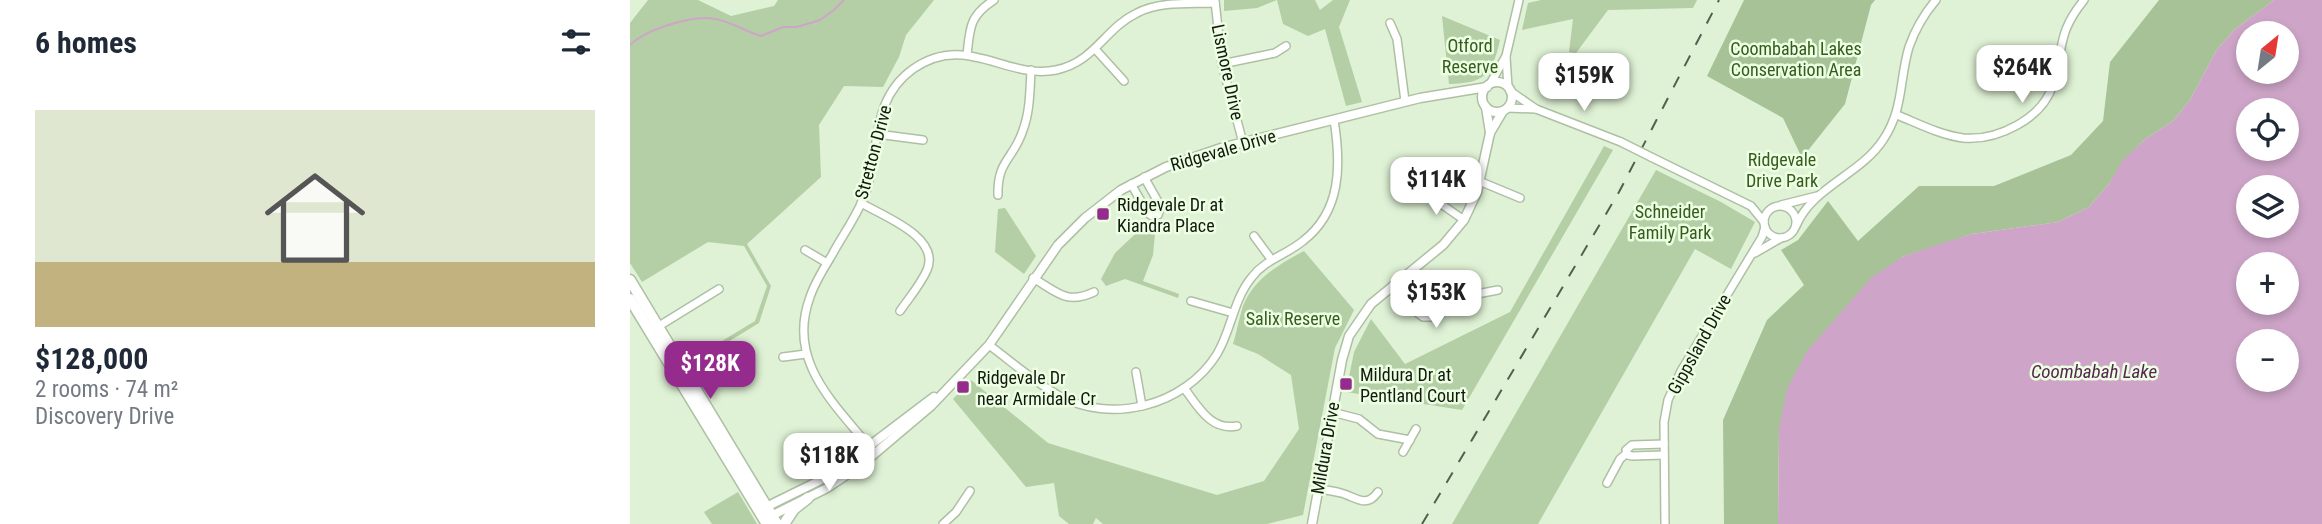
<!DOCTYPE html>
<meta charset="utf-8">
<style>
body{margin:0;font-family:"Roboto Condensed",sans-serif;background:#f2f2f3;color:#1f2937;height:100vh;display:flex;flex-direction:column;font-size:26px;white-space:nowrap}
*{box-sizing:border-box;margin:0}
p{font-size:23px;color:#747a83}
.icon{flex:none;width:38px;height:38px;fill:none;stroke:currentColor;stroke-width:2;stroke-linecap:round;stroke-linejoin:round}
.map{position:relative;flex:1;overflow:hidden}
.sheet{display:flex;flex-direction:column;background:#fff;width:630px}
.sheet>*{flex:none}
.needle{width:46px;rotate:30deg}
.buttons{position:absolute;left:1606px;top:21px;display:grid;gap:14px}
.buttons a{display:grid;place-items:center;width:63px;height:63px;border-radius:50%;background:#fff;box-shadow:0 4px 10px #0003;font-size:35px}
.price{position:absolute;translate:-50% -60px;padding:0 16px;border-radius:14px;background:#fff;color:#222;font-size:23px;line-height:46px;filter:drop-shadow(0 2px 4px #0008)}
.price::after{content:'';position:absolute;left:50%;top:42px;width:21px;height:16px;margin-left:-10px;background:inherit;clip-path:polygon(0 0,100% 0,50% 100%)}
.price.on{background:#952b8d;color:#fff}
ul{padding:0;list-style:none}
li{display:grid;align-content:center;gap:14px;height:371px;padding:0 35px}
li+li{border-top:2px solid #e0e1e3}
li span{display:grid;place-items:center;height:217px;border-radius:0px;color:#555}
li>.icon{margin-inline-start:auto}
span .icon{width:126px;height:126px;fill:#fffc;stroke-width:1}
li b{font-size:30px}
h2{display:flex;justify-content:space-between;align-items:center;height:84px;padding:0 35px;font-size:30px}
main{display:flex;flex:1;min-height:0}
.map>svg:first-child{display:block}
.green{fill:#b4cea6}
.forest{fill:#a7c297}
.water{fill:#cea5c8;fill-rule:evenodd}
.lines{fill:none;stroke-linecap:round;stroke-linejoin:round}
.stream{stroke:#cea5c8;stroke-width:2}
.minor-casing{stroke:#aec0a4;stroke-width:10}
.tertiary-casing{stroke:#aec0a4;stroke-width:11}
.secondary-casing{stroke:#aec0a4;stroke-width:13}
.minor{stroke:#fff;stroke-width:7}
.tertiary{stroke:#fff;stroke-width:8}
.secondary{stroke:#fff;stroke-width:10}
.rail{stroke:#555f4f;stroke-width:2;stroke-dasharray:12 12;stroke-linecap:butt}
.minor-bridge-casing{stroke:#aec0a4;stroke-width:10;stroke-linecap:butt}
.minor-bridge{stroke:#fff;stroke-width:7}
.poi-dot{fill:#952b8d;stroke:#ecffe2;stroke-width:2.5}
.labels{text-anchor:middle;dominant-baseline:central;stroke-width:5;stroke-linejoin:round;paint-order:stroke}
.park-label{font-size:18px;fill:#375a1e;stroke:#ecffe2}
.street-label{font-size:18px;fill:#13190f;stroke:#ecffe2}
.poi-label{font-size:18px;fill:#13190f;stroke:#ecffe2;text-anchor:start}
.water-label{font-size:19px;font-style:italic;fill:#582653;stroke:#ecffe2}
</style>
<main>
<section class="sheet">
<h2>6 homes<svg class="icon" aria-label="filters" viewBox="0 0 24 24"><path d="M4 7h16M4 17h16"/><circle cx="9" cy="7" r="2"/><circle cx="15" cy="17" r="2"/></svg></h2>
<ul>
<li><span style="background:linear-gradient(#dfe7d0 70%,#c2b280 0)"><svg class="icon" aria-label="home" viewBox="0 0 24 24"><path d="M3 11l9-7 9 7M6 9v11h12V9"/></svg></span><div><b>$128,000</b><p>2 rooms · 74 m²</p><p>Discovery Drive</p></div></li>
</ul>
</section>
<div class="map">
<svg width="1692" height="524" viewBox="0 0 1692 524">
<rect width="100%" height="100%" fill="#dff2d5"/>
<!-- green -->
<g class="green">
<path d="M18 0H68L101 16 144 6 148 0H304L276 35 269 57 253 87 214 86 189 125 191 177 117 244 141 286 129 323 98 342 108 358 71 380 69 376 101 358 92 341 125 321 137 286 114 246 78 242 12 282 0 263V23Z"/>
<path d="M594 0H685L690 10 703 0H720L709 27 732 102 716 106 695 29 678 36 653 24 647 0 627 8 594 11Z"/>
<path d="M911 0H1067L1063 8 978 10 946 53 939 52 943 19 892 30 898 3Z"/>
<path d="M812 16 870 40C862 75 855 83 819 84Z"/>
<path d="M974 146 983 150 832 410 716 392 724 352 741 319 775 364 880 312Z"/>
<path d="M1026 170 1091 202 1125 222 1101 269 1065 249 908 524H822Z"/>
<path d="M375 208 406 256 394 274 365 252 368 209Z"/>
<path d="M518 222 526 223 523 255 513 281 549 294 548 298 495 279 476 286 471 279 485 253Z"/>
<path d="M674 251 724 310 705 348 673 515 637 524H473L466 518 463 524H439L429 516 424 483 396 487 323 399 341 380 418 443 587 495 634 481 669 429 661 375 628 354 603 344C607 331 609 318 613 306 624 278 650 264 674 251Z"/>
<path d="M108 492 127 524H82L74 512Z"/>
</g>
<!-- forest -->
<g class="forest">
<path d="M1114 0H1245L1241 5 1215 104 1172 158 1153 118 1077 76Z"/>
<path d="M1529 0H1644L1605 29 1586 51 1560 100 1543 121 1514 140 1494 160 1478 185 1459 207 1428 222 1342 234 1272 257 1149 429 1148 524H1094L1093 420 1137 320 1174 285 1151 250 1168 240 1198 201 1228 241 1289 186H1364L1441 155 1473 121 1480 62Z"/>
</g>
<!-- water -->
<path class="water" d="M1644 0H1692V524H1148L1149 429 1157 389 1177 351 1241 278 1272 257 1306 245 1342 234 1428 222 1459 207 1478 185 1493 160 1514 140 1543 121 1560 100 1586 51 1605 29ZM1619 33H1657V72H1619ZM1619 110H1657V149H1619ZM1619 187H1657V226H1619ZM1619 264H1657V303H1619ZM1619 341H1657V380H1619Z"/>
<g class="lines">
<!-- stream -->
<path class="stream" d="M0 45C15 30 57 17 78 18 97 19 114 31 131 36L153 27H167L190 20 204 10 214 0"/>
<defs>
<g id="minor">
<path d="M585 1 592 64 613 143"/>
<path d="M760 23 767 39 775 101"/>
<path d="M466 50 494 81"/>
<path d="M337 55C340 28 339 16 364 0"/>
<path d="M876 57 878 87"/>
<path d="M1381 61 1426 72"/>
<path d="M592 64 645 53 656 46"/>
<path d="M860 84 876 56 889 0"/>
<path d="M880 91 906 109 991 142"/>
<path d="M877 108 906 109"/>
<path d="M1267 115C1287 123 1310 135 1333 138 1367 141 1413 119 1423 84 1434 48 1427 33 1454 0"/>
<path d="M247 134 293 140"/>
<path d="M1021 157 1121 206 1134 222"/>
<path d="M849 181 890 198"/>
<path d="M501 184 518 213 522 216 528 215 531 207 514 177"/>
<path d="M794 192 834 220"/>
<path d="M368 195C367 160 384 159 393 130 400 112 400 89 401 70"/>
<path d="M231 203C253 216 311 237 297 270 291 284 279 298 270 311"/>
<path d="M1151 205 1187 196"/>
<circle cx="1150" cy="222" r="16"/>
<path d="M1166 226C1182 187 1230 175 1253 140 1274 109 1269 80 1279 47 1285 30 1294 14 1306 0"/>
<path d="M624 236 641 259"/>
<path d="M175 250 197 263"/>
<path d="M1125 253 1151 238"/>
<path d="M403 278C427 292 436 305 464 292"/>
<path d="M763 285 785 311 793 317H802L847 294 868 290"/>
<path d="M561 301 603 313"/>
<path d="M29 326 89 289"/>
<path d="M359 345C382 362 403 381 428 395 480 425 555 406 587 354 602 329 603 300 622 277 636 259 656 255 673 241 712 211 711 164 704 120"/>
<path d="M153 357 176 354"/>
<path d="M506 372 512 406"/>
<path d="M554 388C568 406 580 431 607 426"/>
<path d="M702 412 729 419 748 434 780 440"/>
<path d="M1034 444 1002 445 996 450 998 455 1002 456 1034 455"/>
<path d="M242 450C205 404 156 362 180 297 185 282 194 268 202 255 213 234 230 212 237 189 250 146 241 99 283 69 336 32 376 80 426 70 465 62 475 28 507 13 530 1 559 4 585 3"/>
<path d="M773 452 786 429"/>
<path d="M977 483 990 459 997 453"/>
<path d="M688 489C696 490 704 491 711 493 726 497 736 509 748 492"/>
<path d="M313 524 326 512 340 491"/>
<path d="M1035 524 1034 422 1038 400 1051 371 1132 237 1135 227"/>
</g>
<g id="tertiary">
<circle cx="867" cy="97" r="15"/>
<path d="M856 107 860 133"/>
<path d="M134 508 201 475 304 397"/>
<path d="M137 518 197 488 230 466 301 406 359 345 428 245 455 218 491 190 536 167 591 148 790 98 857 87"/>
<path d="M682 524 712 360 719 336 741 304 813 245 834 220 847 192 860 133 873 111"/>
</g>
<g id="secondary">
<path d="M0 280 147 524"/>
<path d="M0 299 137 524"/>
<path d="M154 524 164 509 178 498"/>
</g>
</defs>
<!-- minor casing -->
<use href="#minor" class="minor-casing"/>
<!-- tertiary casing -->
<use href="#tertiary" class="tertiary-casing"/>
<!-- secondary casing -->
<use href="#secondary" class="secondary-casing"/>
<!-- minor -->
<use href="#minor" class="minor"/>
<!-- tertiary -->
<use href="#tertiary" class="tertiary"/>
<!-- secondary -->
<use href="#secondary" class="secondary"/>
<!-- rail -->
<path class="rail" d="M792 524 989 192 1089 0"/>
<defs>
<path id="minor-bridge" d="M991 142 1021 157"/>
</defs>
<!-- minor-bridge casing -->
<use href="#minor-bridge" class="minor-bridge-casing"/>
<!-- minor-bridge -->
<use href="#minor-bridge" class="minor-bridge"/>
</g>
<!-- markers -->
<g class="poi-dot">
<rect x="466" y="207" width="14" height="14" rx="3.5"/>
<rect x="709" y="377" width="14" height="14" rx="3.5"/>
<rect x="326" y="380" width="14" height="14" rx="3.5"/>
</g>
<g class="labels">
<!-- park labels -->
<g class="park-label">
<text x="840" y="45">Otford<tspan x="840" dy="21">Reserve</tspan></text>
<text x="1166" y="48">Coombabah Lakes<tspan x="1166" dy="21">Conservation Area</tspan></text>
<text x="1152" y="159">Ridgevale<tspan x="1152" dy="21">Drive Park</tspan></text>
<text x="1040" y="211">Schneider<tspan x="1040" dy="21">Family Park</tspan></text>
<text x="663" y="318">Salix Reserve</text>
</g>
<!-- street labels -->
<g class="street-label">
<text transform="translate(598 72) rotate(78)">Lismore Drive</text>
<text transform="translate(593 150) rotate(-16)">Ridgevale Drive</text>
<text transform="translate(243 152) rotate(-75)">Stretton Drive</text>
<text transform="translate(1069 344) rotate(-61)">Gippsland Drive</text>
<text transform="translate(695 448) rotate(-80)">Mildura Drive</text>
</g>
<!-- poi labels -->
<g class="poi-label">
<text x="487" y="204">Ridgevale Dr at<tspan x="487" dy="21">Kiandra Place</tspan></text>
<text x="730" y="374">Mildura Dr at<tspan x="730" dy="21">Pentland Court</tspan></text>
<text x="347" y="377">Ridgevale Dr<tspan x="347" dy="21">near Armidale Cr</tspan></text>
</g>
<!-- water labels -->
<g class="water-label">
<text x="1464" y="371">Coombabah Lake</text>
</g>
</g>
</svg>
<div class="buttons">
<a><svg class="needle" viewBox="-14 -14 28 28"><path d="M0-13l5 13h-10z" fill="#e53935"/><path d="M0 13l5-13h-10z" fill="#747a83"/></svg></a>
<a><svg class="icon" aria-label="locate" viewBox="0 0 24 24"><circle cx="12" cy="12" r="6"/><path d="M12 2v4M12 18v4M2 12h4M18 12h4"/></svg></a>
<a><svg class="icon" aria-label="layers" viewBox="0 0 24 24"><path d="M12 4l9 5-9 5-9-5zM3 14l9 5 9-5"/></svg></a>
<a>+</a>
<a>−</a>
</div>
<b class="price" style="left:1392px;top:105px">$264K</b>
<b class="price" style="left:954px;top:113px">$159K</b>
<b class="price" style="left:806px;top:217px">$114K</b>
<b class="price" style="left:806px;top:330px">$153K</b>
<b class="price on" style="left:80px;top:401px">$128K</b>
<b class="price" style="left:199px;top:493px">$118K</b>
</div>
</main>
